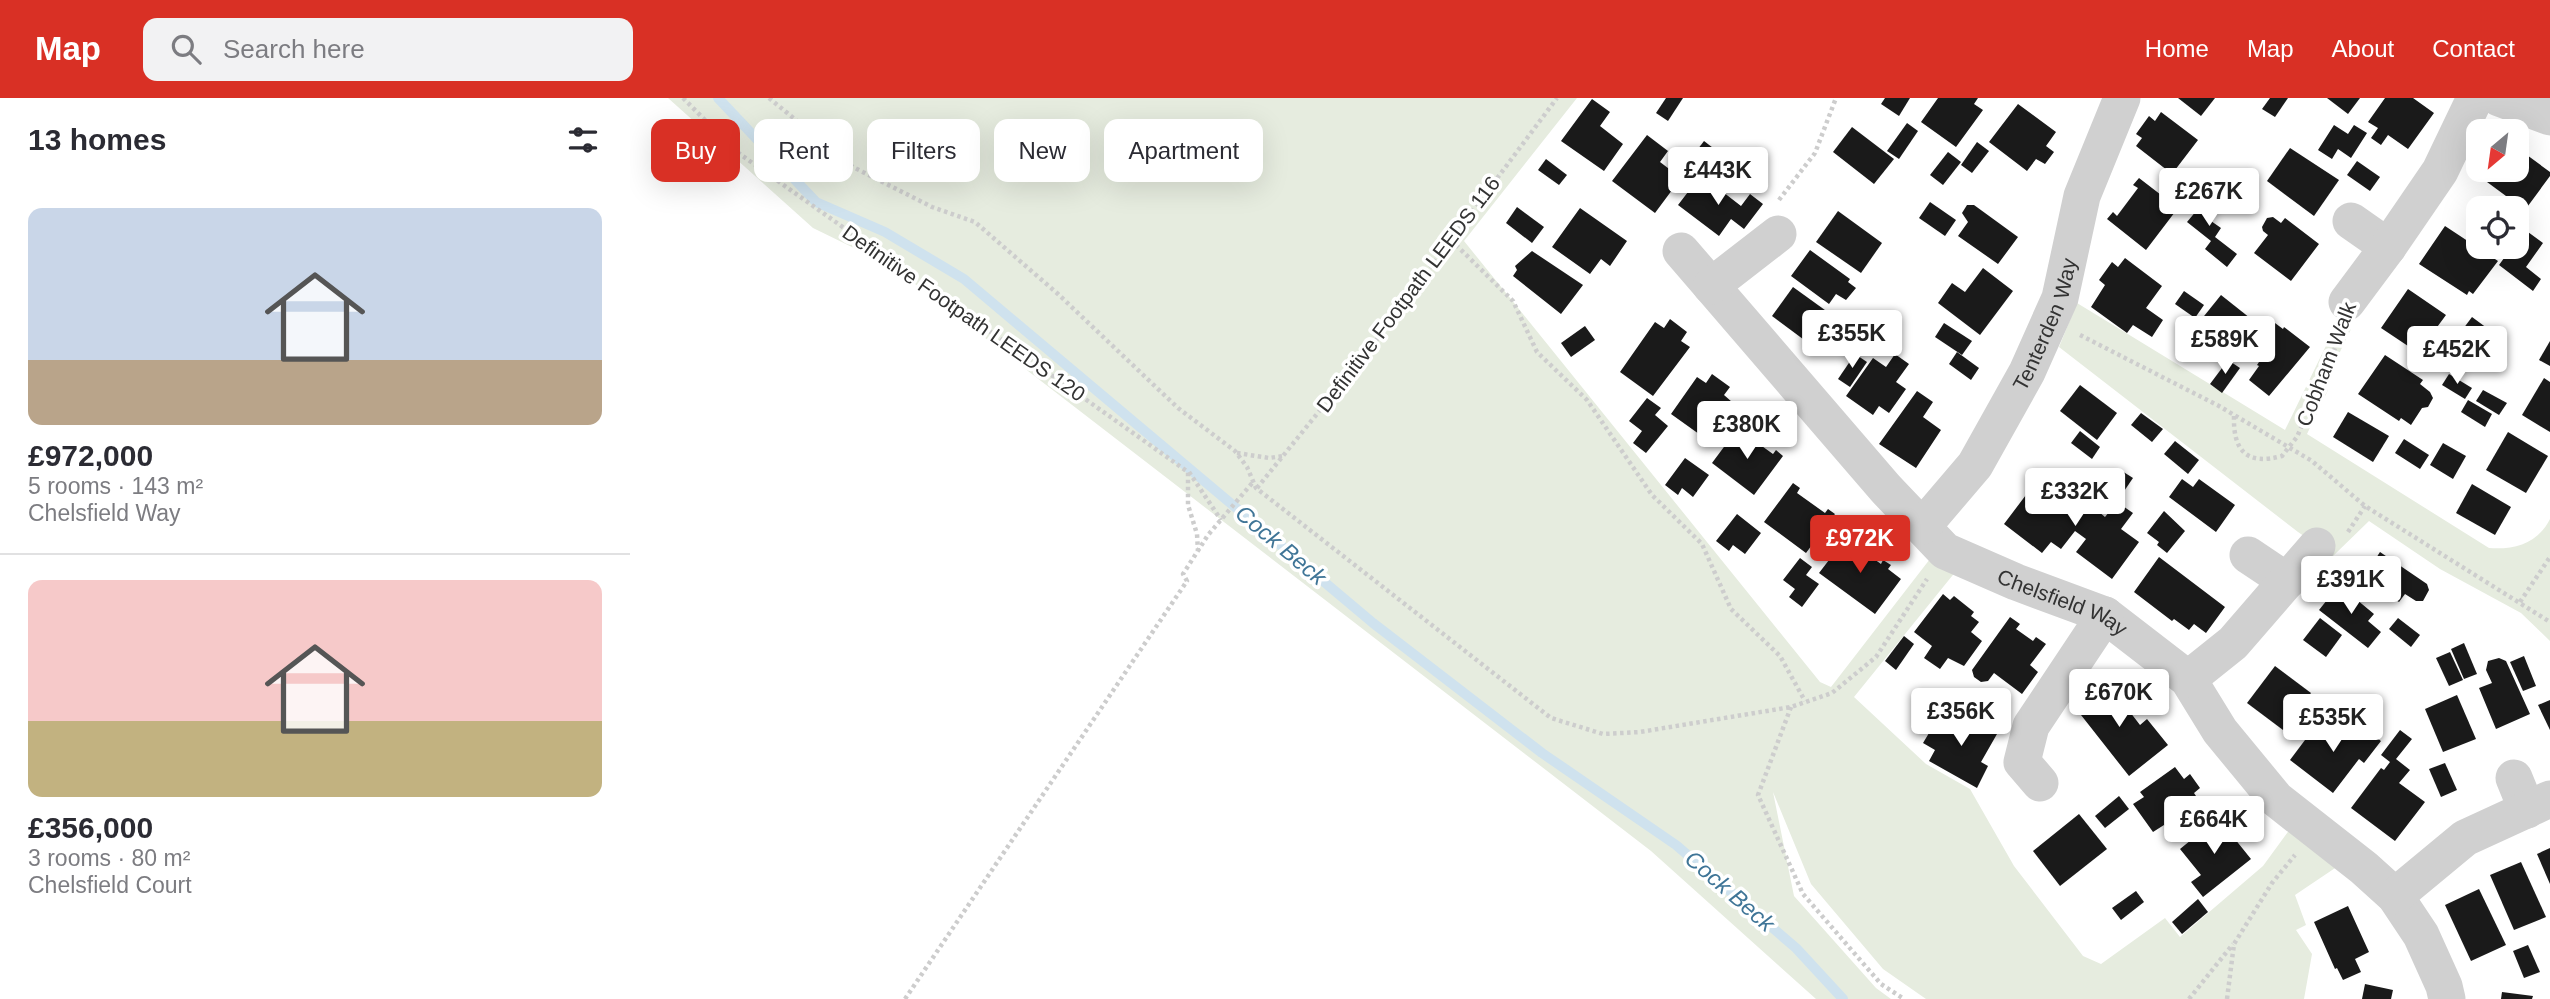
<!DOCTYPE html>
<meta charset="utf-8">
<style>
body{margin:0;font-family:Arial,sans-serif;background:#f2f2f3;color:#2b2b33;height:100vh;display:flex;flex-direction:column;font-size:26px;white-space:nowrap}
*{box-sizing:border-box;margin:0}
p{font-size:23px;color:#7c7c81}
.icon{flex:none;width:38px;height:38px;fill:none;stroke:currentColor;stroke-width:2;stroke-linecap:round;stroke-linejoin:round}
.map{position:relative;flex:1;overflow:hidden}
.sheet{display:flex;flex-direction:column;background:#fff;width:630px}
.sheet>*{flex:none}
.banner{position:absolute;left:21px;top:21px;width:665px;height:63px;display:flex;gap:14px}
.needle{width:46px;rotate:209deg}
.fabs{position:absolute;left:1836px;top:21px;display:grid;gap:14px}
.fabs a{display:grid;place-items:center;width:63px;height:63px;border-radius:14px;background:#fff;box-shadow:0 7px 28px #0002;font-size:35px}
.price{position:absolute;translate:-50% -60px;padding:0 16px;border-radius:7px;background:#fff;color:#222;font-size:23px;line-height:46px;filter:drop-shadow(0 2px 4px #0008)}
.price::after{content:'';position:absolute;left:50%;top:42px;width:21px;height:16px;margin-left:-10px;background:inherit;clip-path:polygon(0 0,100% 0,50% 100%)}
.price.active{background:#d93025;color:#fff}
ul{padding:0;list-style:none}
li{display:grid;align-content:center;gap:14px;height:371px;padding:0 28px}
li+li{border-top:2px solid #e1e1e2}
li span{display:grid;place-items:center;height:217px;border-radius:14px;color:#555}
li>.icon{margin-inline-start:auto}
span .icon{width:126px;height:126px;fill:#fffc;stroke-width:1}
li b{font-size:30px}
h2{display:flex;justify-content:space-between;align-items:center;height:84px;padding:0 28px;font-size:30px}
.chip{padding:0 24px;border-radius:14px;background:#fff;box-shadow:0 7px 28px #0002;font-size:24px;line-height:63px}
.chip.active{background:#d93025;color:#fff}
header{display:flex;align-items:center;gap:42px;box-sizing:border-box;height:98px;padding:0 35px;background:#d93025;color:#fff}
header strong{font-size:33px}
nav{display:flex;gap:38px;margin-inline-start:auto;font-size:24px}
.search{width:490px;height:63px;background:#f2f2f3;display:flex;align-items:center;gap:18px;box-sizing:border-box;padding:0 24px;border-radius:14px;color:#7c7c81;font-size:26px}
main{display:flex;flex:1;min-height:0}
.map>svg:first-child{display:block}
.green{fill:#e6ecdf}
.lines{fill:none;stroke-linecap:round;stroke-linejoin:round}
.stream{stroke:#cfe2ee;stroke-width:10}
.building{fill:#1a1a1a}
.path{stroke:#cdcdcd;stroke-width:4.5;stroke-dasharray:3.5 3.5;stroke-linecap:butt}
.minor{stroke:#d0d0d0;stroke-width:37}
.labels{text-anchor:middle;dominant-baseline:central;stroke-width:7;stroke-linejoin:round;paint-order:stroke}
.street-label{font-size:21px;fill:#333;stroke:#fff}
.water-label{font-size:23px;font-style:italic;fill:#3f7597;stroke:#fff}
</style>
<header>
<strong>Map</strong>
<div class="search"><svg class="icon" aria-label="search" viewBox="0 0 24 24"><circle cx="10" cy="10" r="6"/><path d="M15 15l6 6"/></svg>Search here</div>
<nav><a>Home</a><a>Map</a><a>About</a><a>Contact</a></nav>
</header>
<main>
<section class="sheet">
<h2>13 homes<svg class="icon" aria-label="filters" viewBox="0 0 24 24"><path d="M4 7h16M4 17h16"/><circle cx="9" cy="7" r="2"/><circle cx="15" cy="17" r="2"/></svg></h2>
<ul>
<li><span style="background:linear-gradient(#c9d6e8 70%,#b9a48a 0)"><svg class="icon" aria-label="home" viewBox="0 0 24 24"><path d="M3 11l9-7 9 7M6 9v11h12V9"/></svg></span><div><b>£972,000</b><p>5 rooms · 143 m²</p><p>Chelsfield Way</p></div></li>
<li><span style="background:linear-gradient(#f6c9c9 65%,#c2b280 0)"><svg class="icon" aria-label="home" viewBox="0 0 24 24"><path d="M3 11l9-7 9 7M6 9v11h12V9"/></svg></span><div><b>£356,000</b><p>3 rooms · 80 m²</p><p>Chelsfield Court</p></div></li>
</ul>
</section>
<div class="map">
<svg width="1920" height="901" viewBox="0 0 1920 901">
<rect width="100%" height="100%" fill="#fff"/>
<!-- green -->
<g class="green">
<path d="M38 0H947L834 143 1190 584 1201 589 1310 448 1335 462 1224 599 1296 666 1340 691 1384 768 1453 858 1471 866 1535 820 1550 839 1633 768 1668 720 1720 760 1665 797 1676 827 1666 832 1682 856 1674 901H1296L1253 871 1181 786 1143 694 1164 798 1246 890 1261 901H1186L1021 753 263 169 183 130Z"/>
<path d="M1447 205 1655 332 1709 221 1721 231 1695 285 1698 292 1677 336 1859 450C1885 452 1908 445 1920 421V543L1891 515 1810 471 1739 423 1703 458 1668 434 1429 249Z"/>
</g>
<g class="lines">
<!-- stream -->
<path class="stream" d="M88 0 186 104 255 134 334 181 743 525 912 655 1046 747 1166 850 1213 901"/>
</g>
<!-- building -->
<g class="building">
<path d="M1036 0H1053L1038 23 1026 15Z"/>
<path d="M1255 0H1280L1269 18 1251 6Z"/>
<path d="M1308 0H1348L1344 6 1353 12 1326 49 1291 24Z"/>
<path d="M1548 0H1585L1571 18Z"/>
<path d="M1640 0H1658L1645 19 1632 11Z"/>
<path d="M1697 0H1730L1718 16Z"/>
<path d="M1755 0H1783L1804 15 1778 51 1758 37 1751 47 1741 40 1748 30 1738 24Z"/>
<path d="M962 1 980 14 970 28 993 46 974 73 931 43Z"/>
<path d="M1388 6 1426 34 1416 48 1424 54 1415 66 1406 61 1397 73 1359 44Z"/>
<path d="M1531 14 1568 42 1542 76 1506 48 1512 40 1506 36 1519 18 1525 23Z"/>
<path d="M1277 25 1288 33 1269 61 1257 53Z"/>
<path d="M1704 27 1718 36 1724 27 1737 35 1721 60 1708 51 1702 61 1688 52Z"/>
<path d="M1222 29 1264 61 1244 86 1203 54Z"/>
<path d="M1017 37 1038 53 1030 64 1051 80 1025 115 982 83Z"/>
<path d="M1074 43 1087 53 1068 78 1055 68Z"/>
<path d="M1347 44 1359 53 1342 75 1331 67Z"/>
<path d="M1886 49 1920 74V78L1895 112 1857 84 1866 72H1886Z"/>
<path d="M1660 50 1709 82 1684 118 1637 83Z"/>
<path d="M1318 54 1331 64 1313 87 1300 77Z"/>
<path d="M916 61 937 77 929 87 908 72Z"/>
<path d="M1727 63 1750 79 1740 93 1717 77Z"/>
<path d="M1071 77 1111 108 1120 96 1133 106 1114 131 1101 121 1089 138 1048 107Z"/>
<path d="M1509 80 1548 110 1516 152 1477 121 1483 114 1487 118 1508 90 1503 87Z"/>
<path d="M1564 93 1589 111 1581 123 1591 130 1585 139 1607 156 1597 169 1575 151 1581 143 1557 124 1567 112 1556 104Z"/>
<path d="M1300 104 1326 122 1315 138 1289 120Z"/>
<path d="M1337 107H1344L1388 139 1368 166 1328 138 1338 124 1332 115Z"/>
<path d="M887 109 914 129 902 145 876 125Z"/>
<path d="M950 110 997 143 980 168 971 161 960 176 922 149Z"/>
<path d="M1208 113 1252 145 1231 175 1186 144Z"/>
<path d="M1845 117 1848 119V136L1837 128Z"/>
<path d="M1643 119 1651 125 1655 120 1689 146 1661 183 1624 155 1638 137 1633 133 1632 129 1637 120Z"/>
<path d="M1815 128 1868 163 1843 196 1839 193 1837 197 1789 166Z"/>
<path d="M1898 134 1913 145 1896 169 1911 181 1903 193 1869 167 1877 156 1880 158Z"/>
<path d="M1180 152 1220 181 1218 184 1226 190 1216 202 1206 196 1199 206 1161 178Z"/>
<path d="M902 153 953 187 931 216 883 178 887 172 885 168Z"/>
<path d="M1495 160 1532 188 1516 210 1533 222 1522 239 1503 227 1497 235 1461 209 1475 187 1469 182 1482 164 1488 169Z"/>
<path d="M1353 170 1383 193 1350 237 1308 205 1322 185 1335 194Z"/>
<path d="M1163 189 1206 220 1185 250 1142 218Z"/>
<path d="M1778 191 1816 217 1802 236 1818 247 1805 266 1751 230Z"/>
<path d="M1554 193 1574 207 1565 220 1545 206Z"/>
<path d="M1591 197 1625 224 1596 260 1562 233Z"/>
<path d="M1842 219 1865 236 1857 247 1833 231Z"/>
<path d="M1040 221 1057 234 1051 243 1060 249 1023 298 990 274 1025 224 1034 230Z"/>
<path d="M1314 225 1342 243 1332 257 1305 239Z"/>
<path d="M1645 225 1653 231 1654 229 1680 249 1639 298 1619 282 1629 268 1627 267 1629 264 1620 257Z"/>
<path d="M955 228 965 242 941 259 931 245Z"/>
<path d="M1920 243V268L1909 262Z"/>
<path d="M1327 254 1349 270 1341 282 1319 266Z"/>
<path d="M1225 256 1237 264 1220 289 1208 281Z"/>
<path d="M1265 256 1279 266 1266 284 1276 291 1259 315 1249 308 1243 317 1216 298 1243 260 1256 269Z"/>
<path d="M1755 257 1793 282 1790 286 1800 294 1803 300 1798 309 1792 310 1781 327 1771 320 1769 323 1728 296Z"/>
<path d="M1598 262 1610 270 1592 295 1580 286Z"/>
<path d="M1082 276 1100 289 1094 297 1102 304 1076 341 1041 316 1067 279 1076 285Z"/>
<path d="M1819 276 1842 290 1835 301 1812 287Z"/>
<path d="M1914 280 1920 284V334L1892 317Z"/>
<path d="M1450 287 1487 315 1467 342 1430 313Z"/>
<path d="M1853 292 1877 305 1869 317 1846 303Z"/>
<path d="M1287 293 1303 304 1293 319 1311 332 1286 370 1249 346Z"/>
<path d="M1017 300 1031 310 1025 317 1038 328 1016 355 1003 345 1012 333 999 323Z"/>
<path d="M1838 302 1862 316 1855 329 1831 314Z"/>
<path d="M1718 314 1759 338 1743 364 1703 339Z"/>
<path d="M1511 315 1533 331 1522 344 1501 327Z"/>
<path d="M1111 326 1119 331 1115 336 1143 356 1146 352 1153 358 1124 397 1082 365Z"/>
<path d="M1450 333 1470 349 1462 361 1441 345Z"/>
<path d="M1878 334 1918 358 1896 395 1856 372Z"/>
<path d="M1774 341 1799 357 1790 371 1765 355Z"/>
<path d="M1545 343 1569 362 1558 376 1534 356Z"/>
<path d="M1813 345 1836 358 1823 381 1800 367Z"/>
<path d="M1055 360 1079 377 1063 399 1052 390 1048 397 1035 387Z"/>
<path d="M1492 373 1503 380 1488 402 1477 394Z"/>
<path d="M1552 381 1563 389 1569 381 1605 407 1586 434 1539 399Z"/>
<path d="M1163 385 1170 390 1167 395 1195 415 1198 411 1205 416 1176 455 1134 424Z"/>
<path d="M1842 386 1881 409 1865 437 1826 415Z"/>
<path d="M1402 389 1427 408 1441 390 1475 419 1487 404 1503 415 1491 431 1509 444 1482 481 1446 454 1456 441 1445 433 1431 451 1421 444 1412 455 1374 426Z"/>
<path d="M1534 413 1555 433 1537 455 1527 447 1529 444 1517 435Z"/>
<path d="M1107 416 1131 435 1115 456 1103 447 1099 453 1086 443Z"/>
<path d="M1219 436 1226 441 1223 446 1251 466 1253 462 1261 467 1258 471 1271 481 1245 516 1189 475Z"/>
<path d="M1750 454 1797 486 1799 492 1793 503H1786L1775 496 1769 504 1733 480Z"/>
<path d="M1529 459 1595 509 1576 535 1564 526 1559 532 1544 521 1542 523 1504 494Z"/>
<path d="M1170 460 1182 469 1176 477 1189 486 1172 509 1159 499 1165 491 1153 482Z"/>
<path d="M1709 487 1744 516 1738 523 1751 534 1738 550 1689 512Z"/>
<path d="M1313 496 1320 502 1324 498 1344 514 1341 518 1349 524 1341 534 1352 543 1334 568 1318 560 1310 571 1294 560 1302 548 1284 534Z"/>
<path d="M1380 519 1390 526 1386 531 1403 543 1406 539 1416 546 1400 567 1408 574 1392 596 1364 575 1358 583 1351 584 1344 579 1342 572Z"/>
<path d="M1690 520 1712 537 1696 559 1673 542Z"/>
<path d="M1768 520 1790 537 1781 549 1759 531Z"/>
<path d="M1274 538 1284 546 1266 572 1255 563Z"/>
<path d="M1834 545 1847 576 1834 581 1821 551Z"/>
<path d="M1820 554 1833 582 1819 588 1806 560Z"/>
<path d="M1894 558 1906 588 1893 593 1880 564Z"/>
<path d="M1869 560 1876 563 1900 616 1866 631 1849 590 1862 585 1856 572 1858 563Z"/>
<path d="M1645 568 1681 595 1653 632 1617 605Z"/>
<path d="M1464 584 1482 607 1490 601 1510 627 1517 621 1538 647 1499 678 1440 603Z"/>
<path d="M1827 597 1846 641 1813 654 1795 611Z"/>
<path d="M1920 602V632L1908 607Z"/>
<path d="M1326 613 1367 636 1351 664 1358 668 1347 690 1299 663 1305 652 1293 645 1305 625 1316 631Z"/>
<path d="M1690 622 1716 642 1728 626 1751 643 1734 665 1729 661 1703 695 1660 662Z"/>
<path d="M1770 632 1782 641 1766 661 1780 672 1769 685 1795 704 1765 743 1721 710 1751 670 1754 672 1760 664 1751 657Z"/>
<path d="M1815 665 1827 692 1811 699 1799 671Z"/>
<path d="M1545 669 1554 681 1560 676 1570 690 1564 695 1572 707 1537 732 1534 727 1523 734 1503 706 1514 699 1510 694Z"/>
<path d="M1489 698 1499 711 1475 730 1465 718Z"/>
<path d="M1449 716 1477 751 1430 788 1403 753Z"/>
<path d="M1588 720 1621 761 1573 799 1561 784 1571 777 1550 751Z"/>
<path d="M1920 750V786L1907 756Z"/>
<path d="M1891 764 1916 819 1884 832 1860 777Z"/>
<path d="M1849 791 1876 847 1841 863 1815 807Z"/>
<path d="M1506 793 1514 804 1491 822 1482 810Z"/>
<path d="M1568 801 1578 814 1552 836 1542 824Z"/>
<path d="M1718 808 1739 854 1725 861 1731 874 1713 882 1707 870 1705 871 1684 824Z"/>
<path d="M1898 847 1910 874 1894 880 1883 853Z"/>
<path d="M1735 886 1763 892 1761 901H1732Z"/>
<path d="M1872 894 1903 898 1902 901H1871Z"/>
</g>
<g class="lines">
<!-- path -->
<g class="path">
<path d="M53 0 107 54 558 374V407L567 436 568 453"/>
<path d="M139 0 223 69 302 109 345 124 428 196 548 310 605 353 617 369 626 390 921 620 973 636 1010 634 1161 609 1202 595 1246 559 1297 481"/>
<path d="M1149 102 1185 55 1206 0"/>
<path d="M821 142 883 203 907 254 957 302 1022 397 1072 446 1101 511 1150 558 1175 603"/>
<path d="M1450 237 1589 308 1682 363 1735 408 1920 524"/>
<path d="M1604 318C1603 352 1616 368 1652 358L1667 339 1711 236"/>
<path d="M607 355 639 360 653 358"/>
<path d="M559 374 591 422"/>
<path d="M627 390 742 248 927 0"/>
<path d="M1718 434 1735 408"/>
<path d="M1890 504 1920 459"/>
<path d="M1161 609 1128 697 1173 796 1251 886 1274 901"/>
<path d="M275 901 557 483 553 476 578 437 623 384"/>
<path d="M1559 901 1603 846"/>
<path d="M1597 901 1604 846 1642 785 1665 757"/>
</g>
<!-- minor -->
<g class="minor">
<path d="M1869 0 1920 19"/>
<path d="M1721 123 1758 149"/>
<path id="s1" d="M1051 153 1256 391 1315 453 1386 484 1475 517 1558 581 1590 633 1646 701 1734 770 1765 798 1791 837 1814 888 1817 901"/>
<path d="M1081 188 1148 136"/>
<path d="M1717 204 1758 149 1810 73 1845 0"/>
<path id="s2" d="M1293 428 1345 367 1397 274 1430 200 1452 98 1492 0"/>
<path d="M1618 457 1657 483"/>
<path d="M1558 581 1603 545 1687 448"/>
<path d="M1884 680 1897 712"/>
<path d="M1410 685 1392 664 1401 628 1475 517"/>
<path d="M1765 798 1835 740 1920 701"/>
</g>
</g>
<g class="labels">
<!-- street labels -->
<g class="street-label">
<text transform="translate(778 196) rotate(-53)">Definitive Footpath LEEDS 116</text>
<text transform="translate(334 215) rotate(35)">Definitive Footpath LEEDS 120</text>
<text stroke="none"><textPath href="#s2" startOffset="238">Tenterden Way</textPath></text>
<text transform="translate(1696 266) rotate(-69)">Cobham Walk</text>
<text stroke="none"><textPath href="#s1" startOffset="528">Chelsfield Way</textPath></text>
</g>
<!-- water labels -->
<g class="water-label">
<text transform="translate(651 447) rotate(40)">Cock Beck</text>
<text transform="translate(1100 793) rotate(41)">Cock Beck</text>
</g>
</g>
</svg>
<div class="fabs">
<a><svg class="needle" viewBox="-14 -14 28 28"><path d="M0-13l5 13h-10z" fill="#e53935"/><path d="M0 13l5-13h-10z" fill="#7c7c81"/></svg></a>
<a><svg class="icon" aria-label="locate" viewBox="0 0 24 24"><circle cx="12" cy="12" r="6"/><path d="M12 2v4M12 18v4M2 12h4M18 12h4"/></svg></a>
</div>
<b class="price" style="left:1088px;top:109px">£443K</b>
<b class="price" style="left:1579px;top:130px">£267K</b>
<b class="price" style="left:1222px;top:272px">£355K</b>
<b class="price" style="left:1595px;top:278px">£589K</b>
<b class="price" style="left:1827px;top:288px">£452K</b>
<b class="price" style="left:1117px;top:363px">£380K</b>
<b class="price" style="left:1445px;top:430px">£332K</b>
<b class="price active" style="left:1230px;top:477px">£972K</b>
<b class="price" style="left:1721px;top:518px">£391K</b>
<b class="price" style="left:1489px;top:631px">£670K</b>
<b class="price" style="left:1331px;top:650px">£356K</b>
<b class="price" style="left:1703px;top:656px">£535K</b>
<b class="price" style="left:1584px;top:758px">£664K</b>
<div class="banner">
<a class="chip active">Buy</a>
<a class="chip">Rent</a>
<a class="chip">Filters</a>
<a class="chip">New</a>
<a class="chip">Apartment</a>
</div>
</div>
</main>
